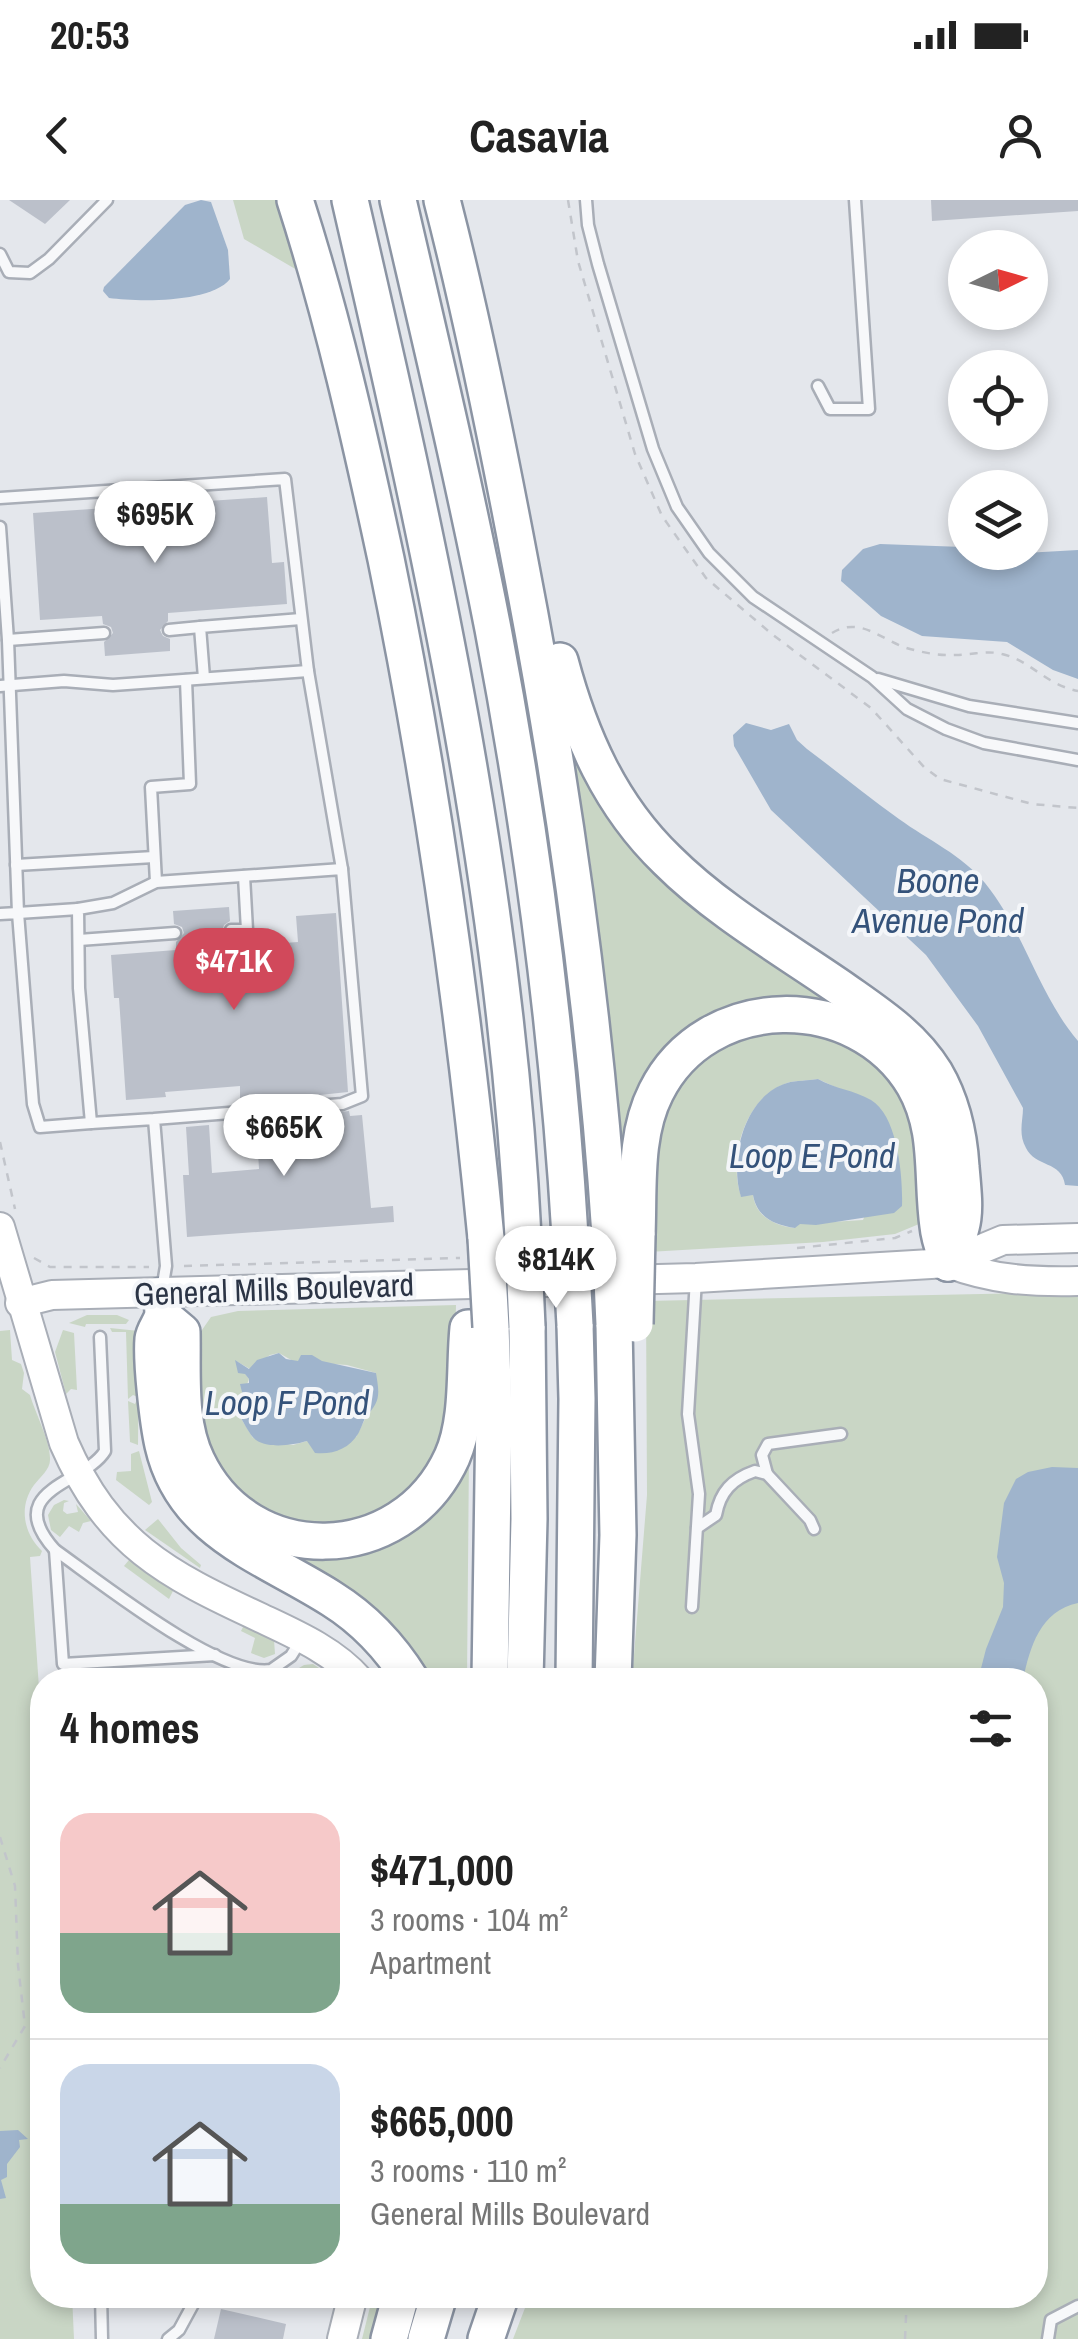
<!DOCTYPE html>
<meta charset="utf-8">
<style>
body{margin:0;font-family:"Archivo Narrow",sans-serif;background:#f2f2f2;color:#222;height:100vh;display:flex;flex-direction:column;font-size:38px;white-space:nowrap}
*{box-sizing:border-box;margin:0}
p{font-size:32px;color:#767676}
.icon{flex:none;width:55px;height:55px;fill:none;stroke:currentColor;stroke-width:2;stroke-linecap:round;stroke-linejoin:round}
.map{position:relative;flex:1;overflow:hidden}
.drawer{position:absolute;left:30px;top:1468px;width:1018px;height:640px;display:flex;flex-direction:column;background:#fff;border-radius:40px;box-shadow:0 5px 15px #0003}
.drawer>*{flex:none}
.needle{width:65px;rotate:85deg}
.controls{position:absolute;left:948px;top:30px;display:grid;gap:20px}
.controls a{display:grid;place-items:center;width:100px;height:100px;border-radius:50%;background:#fff;box-shadow:0 5px 15px #0003;font-size:50px}
.price{position:absolute;translate:-50% -85px;padding:0 22px;border-radius:35px;background:#fff;color:#222;font-size:32px;line-height:65px;filter:drop-shadow(0 2px 5px #0008)}
.price::after{content:'';position:absolute;left:50%;top:60px;width:30px;height:22px;margin-left:-15px;background:inherit;clip-path:polygon(0 0,100% 0,50% 100%)}
.price.current{background:#d1495b;color:#fff}
ul{padding:0;list-style:none}
li{display:flex;align-items:center;gap:30px;height:250px;padding:0 30px}
li+li{border-top:2px solid #e0e0e0}
li span{display:grid;place-items:center;flex:none;width:280px;height:200px;border-radius:30px;color:#555}
li>.icon{margin-inline-start:auto}
span .icon{width:120px;height:120px;fill:#fffc;stroke-width:1}
li b{font-size:42px}
h2{display:flex;justify-content:space-between;align-items:center;height:120px;padding:0 30px;font-size:42px}
.status{display:flex;justify-content:space-between;align-items:center;height:70px;padding:0 50px;background:#fff;direction:ltr}
.status svg{height:28px;fill:currentColor}
header{display:flex;justify-content:space-between;align-items:center;height:130px;padding:0 30px;background:#fff;font-size:45px;font-weight:800}
.map>svg:first-child{display:block}
.green{fill:#c9d6c5;fill-rule:evenodd}
.water{fill:#9fb4cc}
.building{fill:#bbc0ca}
.lines{fill:none;stroke-linecap:round;stroke-linejoin:round}
.lane-casing{stroke:#a9aeb7;stroke-width:15}
.secondary-casing{stroke:#a9aeb7;stroke-width:32}
.highway-casing{stroke:#8b94a3;stroke-width:40}
.path{stroke:#c2c5cb;stroke-width:2.5;stroke-dasharray:8 8;stroke-linecap:butt}
.lane{stroke:#f7f8fa;stroke-width:10}
.secondary{stroke:#fff;stroke-width:28}
.highway{stroke:#fff;stroke-width:35}
.highway-bridge-casing{stroke:#8b94a3;stroke-width:40;stroke-linecap:butt}
.highway-bridge{stroke:#fff;stroke-width:35}
.labels{text-anchor:middle;dominant-baseline:central;stroke-width:8;stroke-linejoin:round;paint-order:stroke}
.street-label{font-size:32px;fill:#2b3445;stroke:#f4f6f9}
.water-label{font-size:35px;font-style:italic;fill:#34527a;stroke:#f4f6f9}
</style>
<div class="status"><b>20:53</b><svg viewBox="0 0 49 12"><path d="M0 12V9h3v3zM5 12V6h3v6zM10 12V3h3v9zM15 12V0h3v12zM26 1h20v11H26zM47 4h2v5h-2z"/></svg></div>
<header><svg class="icon" aria-label="back" viewBox="0 0 24 24"><path d="M15 5l-7 7 7 7"/></svg>Casavia<svg class="icon" aria-label="person" viewBox="0 0 24 24"><circle cx="12" cy="8" r="4"/><path d="M4 21q1-7 8-7t8 7"/></svg></header>
<div class="map">
<svg width="1078" height="2139" viewBox="0 0 1078 2139">
<rect width="100%" height="100%" fill="#e4e7ec"/>
<!-- green -->
<g class="green">
<path d="M233 0H288L309 73 298 76 297 70 244 39Z"/>
<path d="M567 508 601 588 883 828 713 824 623 987C615 877 605 768 590 659 583 608 571 559 567 508Z"/>
<path d="M790 822 869 855 912 908 924 1015 919 1024 895 1034 823 1042 648 1052 653 924 696 855ZM818 879 880 908 895 943 863 1020 799 1024 794 1028C774 1025 756 1017 753 995L741 996C728 958 744 898 787 883 796 880 808 881 818 879Z"/>
<path d="M1078 1092V2139H513L530 2095H1035V1480H632L647 1295 646 1101Z"/>
<path d="M456 1105 453 1233 391 1319 298 1327 241 1299 202 1241 195 1140 211 1117 238 1111ZM279 1153 293 1161 347 1165 376 1173 365 1219 356 1237 307 1241 293 1245 253 1238 237 1212 249 1179 236 1161 250 1169 270 1155Z"/>
<path d="M87 1115H117L129 1120 126 1124H86L85 1127 69 1123Z"/>
<path d="M110 1128 139 1131 138 1245 130 1242 128 1201 135 1204 138 1197 133 1195 128 1199 126 1132H112Z"/>
<path d="M10 1130 12 1160 21 1164 24 1173 22 1189 30 1195C35 1212 50 1241 50 1258 51 1269 40 1277 34 1285 18 1307 24 1334 42 1351L40 1356 30 1357 39 1488 42 1489V1499L32 1500 42 1677V2095H72L74 2139H0V1131Z"/>
<path d="M63 1130 74 1133 77 1190 71 1189 66 1194 55 1152Z"/>
<path d="M139 1251 152 1302 149 1305 116 1280 117 1272 131 1271V1254Z"/>
<path d="M469 1253 467 1480H422L253 1334 330 1352Z"/>
<path d="M64 1300 69 1301 64 1303 63 1311 67 1314 78 1312 76 1304 91 1321 83 1323 79 1332 69 1326 60 1337 51 1330 48 1315 54 1305Z"/>
<path d="M158 1319 181 1348 201 1365 200 1368 145 1330Z"/>
<path d="M129 1360 173 1391 169 1399 124 1366Z"/>
<path d="M244 1425 274 1440 275 1454 264 1458 251 1453 255 1438 241 1431Z"/>
<path d="M313 1464 337 1480H279L304 1465Z"/>
<path d="M373 2095H390L379 2139H362Z"/>
</g>
<!-- water -->
<g class="water">
<path d="M201 0 211 2 228 50 230 79C211 103 139 102 109 98L103 91 104 87 185 5Z"/>
<path d="M880 344 963 347 965 352 1006 354 1078 350V479L1053 470 1007 442 922 436 881 416 841 381 842 370 863 349Z"/>
<path d="M746 523 771 530 789 524 797 540 807 549C838 572 868 597 899 619 928 640 962 655 985 683 1024 731 1038 794 1078 841V986L1065 985C1062 961 1035 967 1026 948 1018 934 1023 921 1023 908L978 826 926 755 771 610 734 546 733 535Z"/>
<path d="M818 879C835 889 854 890 871 900 898 916 903 977 902 1006L894 1013 816 1025 800 1024 795 1028C774 1025 757 1017 753 995L741 997C729 959 744 896 787 883 796 880 808 881 818 879Z"/>
<path d="M279 1153 286 1159 298 1161 301 1155H312L322 1161 376 1173C380 1197 380 1201 365 1218 364 1220 359 1233 358 1234 349 1249 332 1255 315 1253L307 1241C293 1245 269 1249 256 1240 249 1235 243 1220 237 1212L243 1196 240 1184 249 1183V1179L245 1174 238 1173 235 1160 249 1169 257 1160Z"/>
<path d="M1052 1267 1078 1268V1403C1040 1411 1030 1447 1023 1480H978L986 1449 1003 1407 1004 1383 997 1357 1004 1303 1016 1279 1028 1272Z"/>
<path d="M18 1930 28 1939 19 1940 20 1947 7 1964V1977L1 1980 6 1998 0 1999V1931Z"/>
</g>
<!-- building -->
<g class="building">
<path d="M9 0H70L45 24Z"/>
<path d="M931 0H1078V11L932 21Z"/>
<path d="M267 297 272 363 284 362 287 404 168 413V421L160 430 163 436 170 439V451L105 456 104 442 113 433 111 427 103 424 102 416 40 420 33 313Z"/>
<path d="M229 707 230 721 224 725 222 731 232 739V747L298 742 296 716 336 713 348 892 254 902V898L240 899V886L165 892 166 897 126 900 119 798H114L111 755 176 750V742L184 733 182 727 174 724 173 711Z"/>
<path d="M349 911 350 916 362 915 371 1008 393 1006 394 1022 187 1037 183 975H189L186 927 209 925 212 973 259 969 256 920Z"/>
<path d="M221 2109 286 2124 283 2139H214Z"/>
</g>
<g class="lines">
<defs>
<g id="lane">
<path d="M586 0 588 25 598 64 653 249 677 307 709 353 753 397 872 477 907 509 946 529 984 543 1078 560"/>
<path d="M0 54 9 72 30 73 49 59 107 0"/>
<path d="M818 186 830 209H869L855 0"/>
<path d="M0 298 285 279 308 471 342 669"/>
<path d="M0 327 8 440 18 713 78 709"/>
<path d="M169 430 200 427"/>
<path d="M8 440 104 433"/>
<path d="M204 478 200 427 301 419"/>
<path d="M878 479 969 506 1078 523"/>
<path d="M0 486 64 481 113 485 308 471"/>
<path d="M16 665 154 657"/>
<path d="M156 682 151 587 190 584 186 480"/>
<path d="M0 714 18 713 33 904 40 927 91 923"/>
<path d="M231 730H247L244 676"/>
<path d="M79 740 175 733"/>
<path d="M154 919 342 904 362 896 342 669 156 682 113 703 78 709 79 788 91 923 154 919 166 1066 162 1090"/>
<path d="M100 1137 105 1251C85 1284 0 1289 55 1350 99 1381 220 1478 271 1470L291 1456 301 1440"/>
<path d="M767 1274 762 1255 768 1244 841 1234"/>
<path d="M697 1328 716 1315C720 1292 732 1279 755 1271L767 1274 810 1320 814 1329"/>
<path d="M55 1350 63 1464 215 1455"/>
<path d="M692 1407 699 1294 688 1214 696 1079"/>
<path d="M101 2095 102 2139"/>
<path d="M168 2139 179 2130 198 2095"/>
<path d="M1048 2139 1051 2120 1078 2106"/>
</g>
<g id="secondary">
<path d="M0 1027 64 1243C108 1344 166 1374 261 1418 295 1434 334 1451 359 1480"/>
<path d="M948 1063C993 1080 1030 1082 1078 1081"/>
<path d="M20 1103 52 1095 696 1078 948 1063 1003 1040 1078 1038"/>
<path d="M342 2139 353 2095"/>
</g>
<g id="highway">
<path d="M295 0C333 118 360 238 386 359 432 583 464 810 486 1038"/>
<path d="M350 0C429 342 506 686 523 1037"/>
<path d="M398 0C431 143 465 285 493 429 531 629 558 833 570 1036"/>
<path d="M442 0C473 120 497 240 520 362 563 585 595 808 610 1035"/>
<path d="M560 461C580 536 610 605 667 660 718 711 786 750 845 791 879 815 913 837 935 873 952 902 959 934 961 967 965 1013 967 1020 948 1063"/>
<path d="M637 1035C639 988 634 935 656 892 706 791 857 789 914 885 940 930 931 977 938 1026 939 1038 944 1051 948 1063"/>
<path d="M161 1096C162 1103 164 1111 162 1118 159 1126 154 1131 153 1139 151 1162 158 1223 163 1245 183 1333 265 1356 332 1399 364 1419 391 1448 411 1480"/>
<path d="M163 1116 182 1132C183 1174 178 1222 197 1261 249 1370 402 1367 452 1257 469 1219 464 1168 468 1128"/>
<path d="M490 1480 494 1213 491 1127"/>
<path d="M525 1480 529 1319 527 1127"/>
<path d="M574 1480 577 1199 575 1125"/>
<path d="M613 1480 618 1335 614 1125"/>
<path d="M389 2139 401 2095"/>
<path d="M426 2139 439 2095"/>
<path d="M486 2139 501 2095"/>
</g>
</defs>
<!-- lane casing -->
<use href="#lane" class="lane-casing"/>
<!-- secondary casing -->
<use href="#secondary" class="secondary-casing"/>
<!-- highway casing -->
<use href="#highway" class="highway-casing"/>
<!-- path -->
<g class="path">
<path d="M568 0 578 61 635 254 662 316 706 378 773 435 871 508 924 567 940 579 1032 604 1078 608"/>
<path d="M832 433C861 415 883 442 910 449 925 453 941 456 956 455 971 455 987 450 1002 454 1030 460 1046 485 1078 491"/>
<path d="M0 942 15 1009"/>
<path d="M797 1048 895 1038 912 1031"/>
<path d="M34 1058 50 1067H149"/>
<path d="M184 1066 460 1058"/>
<path d="M0 1637 15 1686 18 1765 25 1826 0 1868"/>
<path d="M905 2139 907 2095"/>
</g>
<!-- lane -->
<use href="#lane" class="lane"/>
<!-- secondary -->
<use href="#secondary" class="secondary"/>
<!-- highway -->
<use href="#highway" class="highway"/>
<defs>
<g id="highway-bridge">
<path d="M610 1035 614 1124"/>
<path d="M570 1036 575 1125"/>
<path d="M523 1037 527 1127"/>
<path d="M486 1038 491 1127"/>
<path d="M635 1124 637 1035"/>
</g>
</defs>
<!-- highway-bridge casing -->
<use href="#highway-bridge" class="highway-bridge-casing"/>
<!-- highway-bridge -->
<use href="#highway-bridge" class="highway-bridge"/>
</g>
<g class="labels">
<!-- street labels -->
<g class="street-label">
<text transform="translate(274 1089) rotate(-2)">General Mills Boulevard</text>
</g>
<!-- water labels -->
<g class="water-label">
<text x="938" y="680">Boone<tspan x="938" dy="40">Avenue Pond</tspan></text>
<text x="812" y="955">Loop E Pond</text>
<text x="287" y="1202">Loop F Pond</text>
</g>
</g>
</svg>
<div class="controls">
<a><svg class="needle" viewBox="-14 -14 28 28"><path d="M0-13l5 13h-10z" fill="#e53935"/><path d="M0 13l5-13h-10z" fill="#767676"/></svg></a>
<a><svg class="icon" aria-label="locate" viewBox="0 0 24 24"><circle cx="12" cy="12" r="6"/><path d="M12 2v4M12 18v4M2 12h4M18 12h4"/></svg></a>
<a><svg class="icon" aria-label="layers" viewBox="0 0 24 24"><path d="M12 4l9 5-9 5-9-5zM3 14l9 5 9-5"/></svg></a>
</div>
<b class="price" style="left:155px;top:366px">$695K</b>
<b class="price current" style="left:234px;top:813px">$471K</b>
<b class="price" style="left:284px;top:979px">$665K</b>
<b class="price" style="left:556px;top:1111px">$814K</b>
<section class="drawer">
<h2>4 homes<svg class="icon" aria-label="filters" viewBox="0 0 24 24"><path d="M4 7h16M4 17h16"/><circle cx="9" cy="7" r="2"/><circle cx="15" cy="17" r="2"/></svg></h2>
<ul>
<li><span style="background:linear-gradient(#f6c9c9 60%,#7fa58c 0)"><svg class="icon" aria-label="home" viewBox="0 0 24 24"><path d="M3 11l9-7 9 7M6 9v11h12V9"/></svg></span><div><b>$471,000</b><p>3 rooms · 104 m²</p><p>Apartment</p></div></li>
<li><span style="background:linear-gradient(#c9d6e8 70%,#7fa58c 0)"><svg class="icon" aria-label="home" viewBox="0 0 24 24"><path d="M3 11l9-7 9 7M6 9v11h12V9"/></svg></span><div><b>$665,000</b><p>3 rooms · 110 m²</p><p>General Mills Boulevard</p></div></li>
</ul>
</section>
</div>
